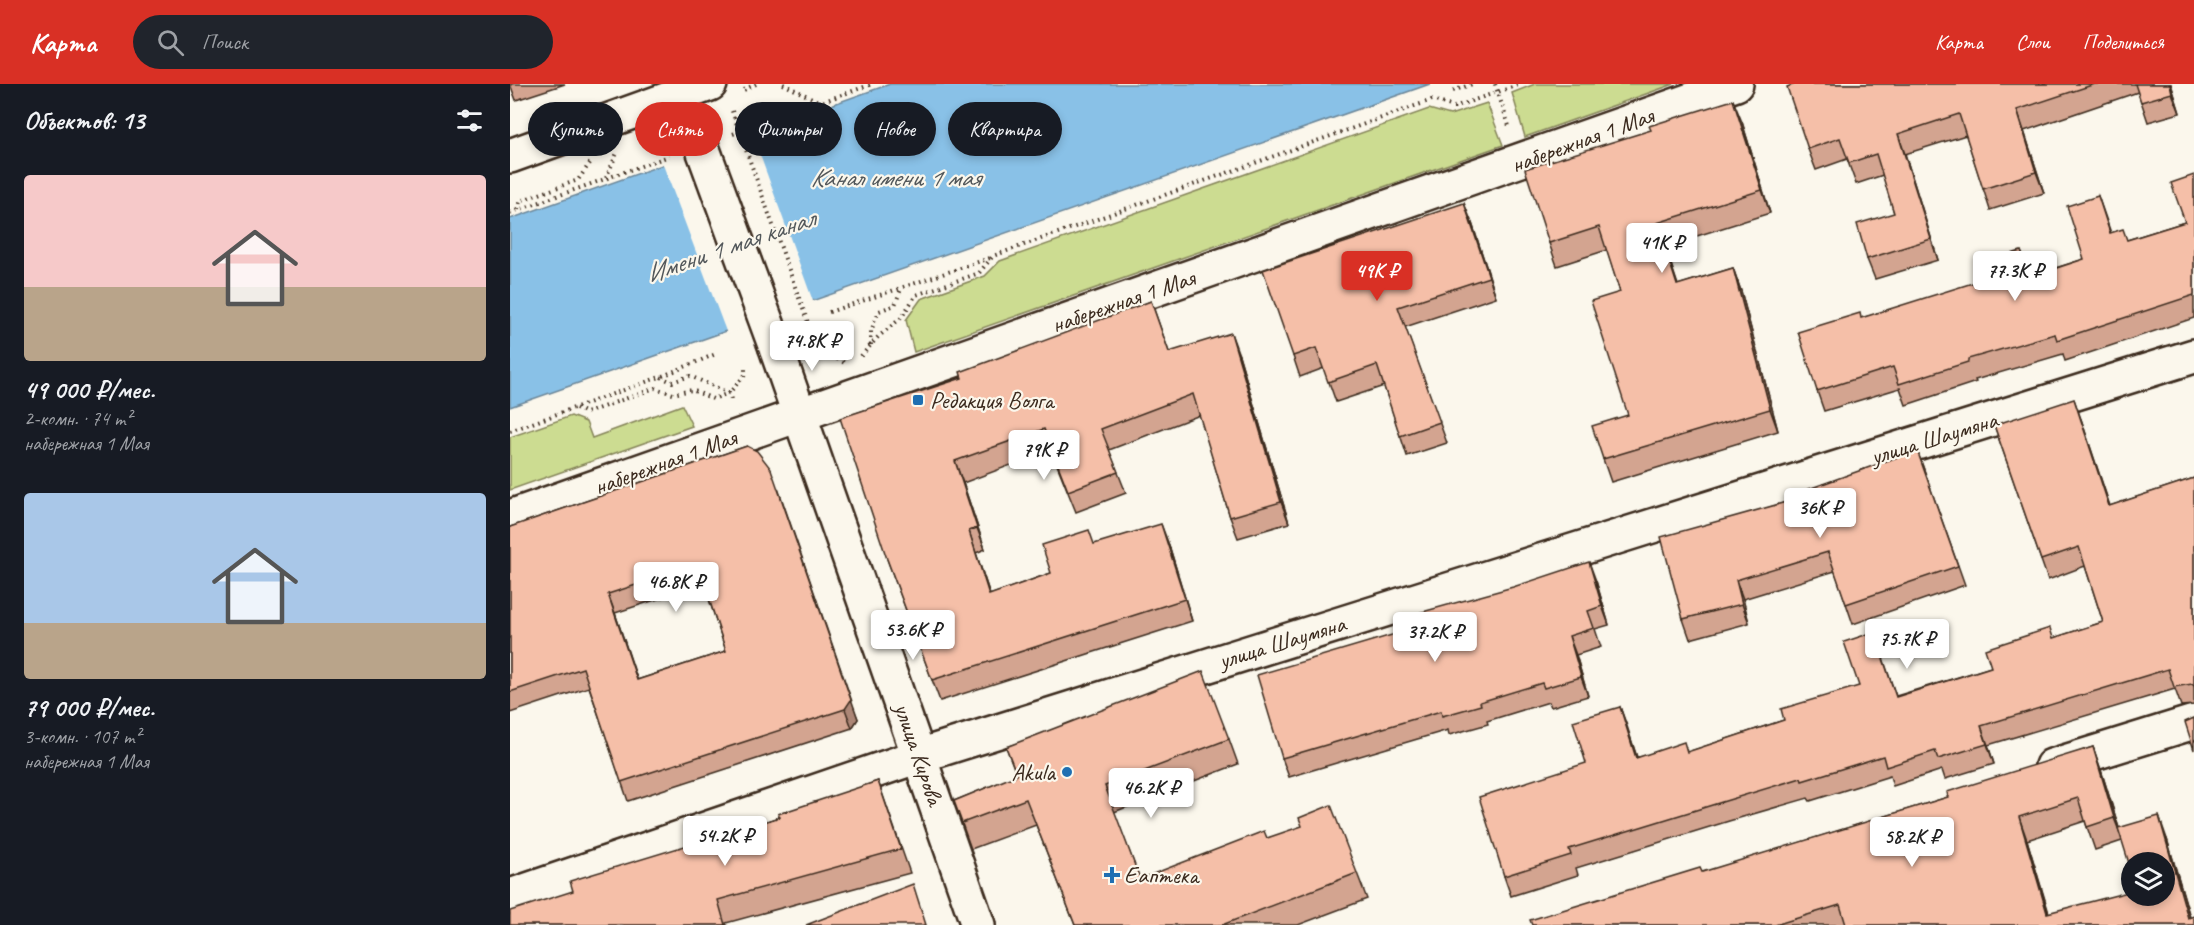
<!DOCTYPE html>
<html lang="ru">
<meta charset="utf-8">
<style>
body{margin:0;font-family:Caveat,sans-serif;background:#20242c;color:#f1f3f6;height:100vh;display:flex;flex-direction:column;font-size:22px;white-space:nowrap}
*{box-sizing:border-box;margin:0}
p{font-size:20px;color:#9ea1a6}
.icon{flex:none;width:33px;height:33px;fill:none;stroke:currentColor;stroke-width:2;stroke-linecap:round;stroke-linejoin:round}
.map{position:relative;flex:1;overflow:hidden}
.drawer{display:flex;flex-direction:column;background:#171b24;width:510px}
.drawer>*{flex:none}
.hud{position:absolute;left:18px;top:18px;width:570px;height:54px;display:flex;gap:12px}
.controls{position:absolute;left:1611px;top:768px;display:grid;gap:12px}
.controls a{display:grid;place-items:center;width:54px;height:54px;border-radius:50%;background:#171b24;box-shadow:0 3px 9px #0003;font-size:30px}
.price{position:absolute;translate:-50% -51px;padding:0 14px;border-radius:6px;background:#fff;color:#222;font-size:20px;line-height:39px;filter:drop-shadow(0 2px 3px #0008)}
.price::after{content:'';position:absolute;left:50%;top:36px;width:18px;height:14px;margin-left:-9px;background:inherit;clip-path:polygon(0 0,100% 0,50% 100%)}
.price.current{background:#d93025;color:#fff}
ul{padding:0;list-style:none}
li{display:grid;align-content:center;gap:12px;height:318px;padding:0 24px}
li span{display:grid;place-items:center;height:186px;border-radius:6px;color:#555}
li>.icon{margin-inline-start:auto}
span .icon{width:108px;height:108px;fill:#fffc;stroke-width:1}
li b{font-size:26px}
h2{display:flex;justify-content:space-between;align-items:center;height:72px;padding:0 24px;font-size:26px}
.tag{padding:0 21px;border-radius:27px;background:#171b24;box-shadow:0 3px 9px #0003;font-size:21px;line-height:54px}
.tag.current{background:#d93025;color:#fff}
header{display:flex;align-items:center;gap:36px;box-sizing:border-box;height:84px;padding:0 30px;background:#d93025;color:#fff}
header strong{font-size:28px}
nav{display:flex;gap:33px;margin-inline-start:auto;font-size:21px}
.search{width:420px;height:54px;background:#20242c;display:flex;align-items:center;gap:15px;box-sizing:border-box;padding:0 21px;border-radius:33px;color:#9ea1a6;font-size:22px}
main{display:flex;flex:1;min-height:0}
.map>svg:first-child{display:block}
.green{fill:#ccdc91;stroke:#848358;stroke-width:1.5}
.water{fill:#89c1e7;stroke:#6a8597;stroke-width:1.5}
.pier{fill:#fbf7ec}
.lines{fill:none;stroke-linecap:round;stroke-linejoin:round}
.minor-casing{stroke:#3b2a1e;stroke-width:38}
.major-casing{stroke:#3b2a1e;stroke-width:38}
.path{stroke:#3b2a1e;stroke-width:4;stroke-dasharray:1.5 4.5;stroke-linecap:butt}
.minor{stroke:#fbf7ec;stroke-width:33}
.major{stroke:#fbf7ec;stroke-width:33}
.major-bridge-casing{stroke:#3b2a1e;stroke-width:38;stroke-linecap:butt}
.path-bridge{stroke:#3b2a1e;stroke-width:4;stroke-dasharray:1.5 4.5;stroke-linecap:butt}
.major-bridge{stroke:#fbf7ec;stroke-width:33}
.wall{fill:#d3a490;stroke:#3b2a1e;stroke-width:1.5;fill-rule:evenodd}
.shaded-wall{fill:#ac8676;stroke:#3b2a1e;stroke-width:1.5}
.building{fill:#f5bfa8;stroke:#3b2a1e;stroke-width:1.5;fill-rule:evenodd}
.poi-dot{fill:#1f6fb2;stroke:#fbf7ec;stroke-width:2}
.labels{text-anchor:middle;dominant-baseline:central;stroke-width:4.5;stroke-linejoin:round;paint-order:stroke}
.street-label{font-size:24px;fill:#3b2a1e;stroke:#fbf7ec}
.poi-label{font-size:24px;fill:#3b2a1e;stroke:#fbf7ec;text-anchor:start}
.water-label{font-size:26px;font-style:italic;fill:#52575a;stroke:#fbf7ec}
</style>
<header>
<strong>Карта</strong>
<div class="search"><svg class="icon" aria-label="search" viewBox="0 0 24 24"><circle cx="10" cy="10" r="6"/><path d="M15 15l6 6"/></svg>Поиск</div>
<nav><a>Карта</a><a>Слои</a><a>Поделиться</a></nav>
</header>
<main>
<section class="drawer">
<h2>Объектов: 13<svg class="icon" aria-label="filters" viewBox="0 0 24 24"><path d="M4 7h16M4 17h16"/><circle cx="9" cy="7" r="2"/><circle cx="15" cy="17" r="2"/></svg></h2>
<ul>
<li><span style="background:linear-gradient(#f6c9c9 60%,#b9a48a 0)"><svg class="icon" aria-label="home" viewBox="0 0 24 24"><path d="M3 11l9-7 9 7M6 9v11h12V9"/></svg></span><div><b>49 000 ₽/мес.</b><p>2-комн. · 74 m²</p><p>набережная 1 Мая</p></div></li>
<li><span style="background:linear-gradient(#a9c7e8 70%,#b9a48a 0)"><svg class="icon" aria-label="home" viewBox="0 0 24 24"><path d="M3 11l9-7 9 7M6 9v11h12V9"/></svg></span><div><b>79 000 ₽/мес.</b><p>3-комн. · 107 m²</p><p>набережная 1 Мая</p></div></li>
</ul>
</section>
<div class="map">
<svg width="1684" height="841" viewBox="0 0 1684 841">
<rect width="100%" height="100%" fill="#fbf7ec"/>
<filter id="ink" filterUnits="userSpaceOnUse"><feTurbulence type="fractalNoise" baseFrequency=".0167" numOctaves="2"/><feDisplacementMap in="SourceGraphic" scale="12" xChannelSelector="R" yChannelSelector="G"/><feConvolveMatrix kernelMatrix="1 2 1 2 8 2 1 2 1" color-interpolation-filters="sRGB"/></filter>
<g filter="url(#ink)">
<!-- green -->
<g class="green">
<path d="M1025 0H1164L1015 53 1002 9Z"/>
<path d="M977 19 993 61 404 268 396 236 411 215 475 192 490 177 919 25 940 31Z"/>
<path d="M172 321 182 342 0 406V353L61 332 76 338 82 354Z"/>
</g>
<!-- water -->
<path class="water" d="M380 0H920L0 323V135Z"/>
<!-- pier -->
<path class="pier" d="M241 46 304 220 217 250 152 78Z"/>
<g class="lines">
<defs>
<g id="minor">
<path d="M1542 682 1684 638"/>
<path d="M0 812 409 672 1684 272"/>
</g>
<g id="major">
<path d="M0 72 200 0"/>
<path d="M266 264 468 841"/>
<path d="M0 433 1226 0"/>
</g>
</defs>
<!-- minor casing -->
<use href="#minor" class="minor-casing"/>
<!-- major casing -->
<use href="#major" class="major-casing"/>
<!-- path -->
<g class="path">
<path d="M273 0 310 18"/>
<path d="M985 0 1000 45"/>
<path d="M234 6 246 0"/>
<path d="M943 7 962 0"/>
<path d="M223 50 362 0"/>
<path d="M80 79 68 96 10 117 8 126 159 72"/>
<path d="M96 94 107 69"/>
<path d="M0 129 8 126"/>
<path d="M319 228 483 173"/>
<path d="M302 250 319 271 335 279"/>
<path d="M361 261V247L369 227 385 221 391 205"/>
<path d="M351 272 368 253 391 234 406 211 469 189 483 172 922 16 944 23 1011 0"/>
<path d="M151 293 162 298 180 292 219 309 235 291V283"/>
<path d="M66 324 76 329 145 304 163 310 182 306 203 315 219 309 222 319"/>
<path d="M0 347 150 293 206 270"/>
</g>
<!-- minor -->
<use href="#minor" class="minor"/>
<!-- major -->
<use href="#major" class="major"/>
<defs>
<path id="major-bridge" d="M184 41 266 264"/>
</defs>
<!-- major-bridge casing -->
<use href="#major-bridge" class="major-bridge-casing"/>
<!-- path-bridge -->
<path class="path-bridge" d="M222 27 302 250"/>
<!-- major-bridge -->
<use href="#major-bridge" class="major-bridge"/>
</g>
<!-- wall -->
<g class="wall">
<path d="M0 0H55L6 16Z"/>
<path d="M1285 0H1661L1670 29 1638 38 1628 8 1514 47 1534 109 1480 126 1456 51 1395 70 1428 176 1365 195 1357 175 1384 129 1373 91 1346 100 1337 75 1306 86 1298 65Z"/>
<path d="M1232 38 1260 129 1155 162 1168 201 1223 184 1231 207 1268 347 1101 398 1093 375 1118 331 1110 208 1097 166 1047 182 1039 159Z"/>
<path d="M1684 91V234L1555 277 1553 270 1465 296 1466 298 1396 321 1390 304 1314 327 1307 307 1351 234 1520 192 1574 175 1588 112 1601 149 1617 156 1675 138Z"/>
<path d="M962 139 986 213 895 243 937 359 897 372 874 302 826 318 814 284 790 293 783 272Z"/>
<path d="M641 217 659 268 729 271 779 439 728 454 720 433 690 331 599 366 616 409 566 428 541 366 453 399 475 465 466 469 480 511 541 489 584 460 659 461 682 537 430 617 377 475 452 294Z"/>
<path d="M1571 335 1600 422 1684 394V621L1671 622 1665 605 1478 661 1484 680 1435 695 1432 686 1383 702 1380 692 1300 717 1298 714 1219 737 1066 784 1068 791 1001 812 994 792 1076 679 1110 623 1127 673 1178 668 1274 636 1349 602 1371 568 1386 612 1481 583 1544 554 1593 538 1575 482 1538 496 1484 341Z"/>
<path d="M237 362 348 635 342 644 118 717 79 603 0 629V443ZM194 500 216 567 127 596 105 529Z"/>
<path d="M1407 366 1455 501 1343 540 1325 487 1233 515 1239 539 1180 555 1173 535 1298 412Z"/>
<path d="M1086 497 1099 541 1085 545 1091 563 1066 571 1078 612 1041 623 1039 618 977 637 978 640 939 651 938 646 779 693 772 674Z"/>
<path d="M719 655 728 680 604 728 630 795 757 754 847 789 857 815 788 841H565L526 741 461 765 444 717 507 692 496 663Z"/>
<path d="M1583 663 1591 686 1609 744 1657 755 1680 833 1684 841H1022L1438 713ZM1575 737 1585 766 1612 757 1654 812 1539 829 1517 756Z"/>
<path d="M368 697 400 789 216 839 217 841H0L63 807Z"/>
</g>
<!-- shaded-wall -->
<g class="shaded-wall">
<path d="M1660 0H1661L1670 29 1662 9Z"/>
<path d="M1223 16 1232 38 1260 129 1252 106Z"/>
<path d="M1507 26 1514 47 1534 109 1526 88Z"/>
<path d="M1388 50 1395 70 1428 176 1421 155Z"/>
<path d="M954 119 962 139 986 213 979 193Z"/>
<path d="M1147 139 1155 162 1175 224 1167 201Z"/>
<path d="M1511 167 1519 187 1526 213 1519 193Z"/>
<path d="M1223 184 1231 207 1268 347 1260 325Z"/>
<path d="M721 249 729 271 779 439 771 418Z"/>
<path d="M1564 315 1571 335 1606 441 1599 422Z"/>
<path d="M445 377 453 399 475 465 467 444Z"/>
<path d="M268 404 348 635 342 644 335 625Z"/>
<path d="M651 440 659 461 682 537 675 515Z"/>
<path d="M459 447 466 469 487 532 479 511Z"/>
<path d="M1079 478 1086 497 1099 541 1092 522Z"/>
<path d="M1226 496 1233 515 1239 539 1232 520Z"/>
<path d="M98 510 105 529 134 615 127 596Z"/>
<path d="M1059 552 1066 571 1078 612 1071 593Z"/>
<path d="M1110 623 1117 642 1133 693 1126 674Z"/>
<path d="M1471 642 1478 661 1484 680 1477 660Z"/>
<path d="M1583 663 1591 686 1613 757 1604 734Z"/>
<path d="M1649 732 1657 755 1682 841 1678 834Z"/>
<path d="M1509 733 1517 756 1542 841 1537 829Z"/>
</g>
<!-- building -->
<g class="building">
<path d="M1285 0H1585L1507 26 1526 88 1473 105 1449 30 1388 50 1421 155 1357 175 1347 140 1384 129 1366 70 1339 79 1330 54 1298 65 1277 3Z"/>
<path d="M1625 0H1660L1662 9 1631 18Z"/>
<path d="M1223 16 1252 106 1147 139 1167 201 1223 184 1260 325 1093 375 1082 342 1118 331 1081 217 1110 208 1089 143 1039 159 1015 85 1141 46 1139 42Z"/>
<path d="M1684 91V211L1547 256 1545 250 1458 275V278L1389 300 1383 283 1307 307 1288 248 1350 229 1351 234 1469 197 1464 181 1511 167 1519 193 1574 175 1557 122 1588 112 1600 149 1613 145 1617 156 1675 138 1661 99Z"/>
<path d="M954 119 979 193 888 223 930 338 890 352 867 281 818 298 806 264 783 272 753 186Z"/>
<path d="M641 217 659 268 721 249 771 418 720 433 683 310 591 345 608 388 558 407 534 345 445 377 467 444 459 447 479 511 541 489 532 461 579 446 584 460 651 440 675 515 422 596 377 475 330 334 452 294 450 288Z"/>
<path d="M1564 315 1599 422 1684 394V602L1682 600 1664 603 1658 585 1471 642 1477 660 1428 675 1425 667 1376 683 1373 672 1292 697 1291 694 1212 718 1059 765 1061 771 994 792 969 713 1076 679 1063 637 1110 623 1126 674 1174 658 1177 668 1274 636 1271 625 1349 602 1334 558 1364 548 1386 613 1481 583 1475 565 1540 544 1543 554 1593 538 1569 463 1531 476 1484 341Z"/>
<path d="M237 362 247 367 261 385 341 616 335 625 111 698 73 584 0 608V443ZM188 481 216 567 127 596 98 510Z"/>
<path d="M1407 366 1448 482 1336 520 1318 468 1226 496 1232 520 1173 535 1151 453 1298 412 1296 406Z"/>
<path d="M1079 478 1092 522 1078 527 1084 544 1059 552 1071 593 1034 604 1032 599 970 618 971 621 932 632 931 627 772 674 747 591 909 543 905 530 1003 503Z"/>
<path d="M693 587 719 655 595 702 630 795 754 747 757 754 792 742 789 734 821 721 847 789 712 841H565L516 715 452 739 444 717 507 691 496 663Z"/>
<path d="M1684 634V666L1675 638Z"/>
<path d="M1583 663 1604 734 1577 743 1568 714 1509 733 1537 829 1622 807V812H1654V778H1622V789L1608 744 1649 732 1678 834 1684 832V841H1336L1330 821 1265 841H1022L1020 836 1190 784 1192 788 1438 713 1437 708Z"/>
<path d="M368 697 391 765 208 816 215 841H0V827L63 807 60 797 270 733 268 730Z"/>
<path d="M403 800 416 841H296Z"/>
</g>
</g>
<!-- markers -->
<g class="poi-dot">
<rect x="402" y="310" width="12" height="12" rx="3"/>
<circle cx="557" cy="688" r="6"/>
<path d="M599 782h6v6h6v6h-6v6h-6v-6h-6v-6h6z"/>
</g>
<g class="labels">
<!-- street labels -->
<g class="street-label">
<text transform="translate(1072 56) rotate(-20)">набережная 1 Мая</text>
<text transform="translate(613 217) rotate(-19)">набережная 1 Мая</text>
<text transform="translate(1424 354) rotate(-17)">улица Шаумяна</text>
<text transform="translate(155 378) rotate(-20)">набережная 1 Мая</text>
<text transform="translate(772 558) rotate(-17)">улица Шаумяна</text>
<text transform="translate(409 670) rotate(71)">улица Кирова</text>
</g>
<!-- poi labels -->
<g class="poi-label">
<text x="420" y="316">Редакция Волга</text>
<text x="545" y="688" text-anchor="end">Akula</text>
<text x="614" y="791">Еаптека</text>
</g>
<!-- water labels -->
<g class="water-label">
<text x="385" y="93">Канал имени 1 мая</text>
<text transform="translate(220 162) rotate(-19)">Имени 1 мая канал</text>
</g>
</g>
</svg>
<div class="controls">
<a><svg class="icon" aria-label="layers" viewBox="0 0 24 24"><path d="M12 4l9 5-9 5-9-5zM3 14l9 5 9-5"/></svg></a>
</div>
<b class="price" style="left:1152px;top:190px">41K ₽</b>
<b class="price current" style="left:867px;top:218px">49K ₽</b>
<b class="price" style="left:1505px;top:218px">77.3K ₽</b>
<b class="price" style="left:302px;top:288px">74.8K ₽</b>
<b class="price" style="left:534px;top:397px">79K ₽</b>
<b class="price" style="left:1310px;top:455px">36K ₽</b>
<b class="price" style="left:166px;top:529px">46.8K ₽</b>
<b class="price" style="left:403px;top:577px">53.6K ₽</b>
<b class="price" style="left:925px;top:579px">37.2K ₽</b>
<b class="price" style="left:1397px;top:586px">75.7K ₽</b>
<b class="price" style="left:641px;top:735px">46.2K ₽</b>
<b class="price" style="left:215px;top:783px">54.2K ₽</b>
<b class="price" style="left:1402px;top:784px">58.2K ₽</b>
<div class="hud">
<a class="tag">Купить</a>
<a class="tag current">Снять</a>
<a class="tag">Фильтры</a>
<a class="tag">Новое</a>
<a class="tag">Квартира</a>
</div>
</div>
</main>
